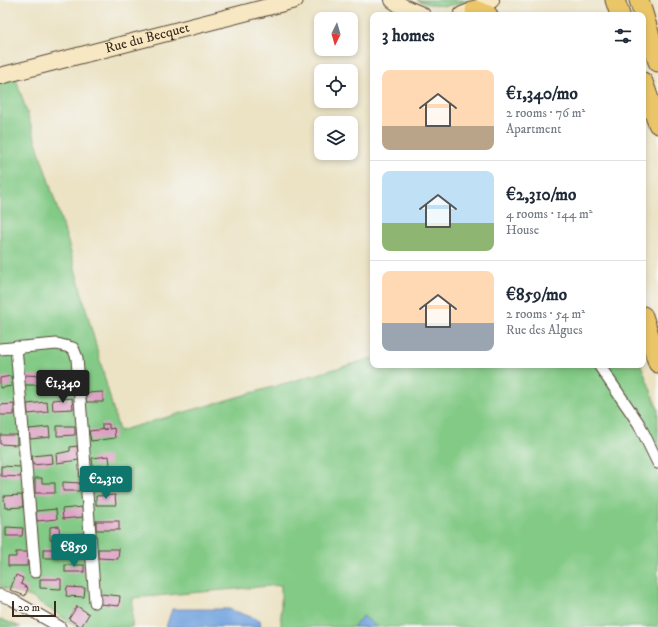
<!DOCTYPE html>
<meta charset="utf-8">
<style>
body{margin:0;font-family:"IM FELL DW Pica",serif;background:#f6f6f7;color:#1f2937;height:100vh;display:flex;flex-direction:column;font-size:15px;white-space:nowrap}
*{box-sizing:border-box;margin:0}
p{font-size:13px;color:#747a83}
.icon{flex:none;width:22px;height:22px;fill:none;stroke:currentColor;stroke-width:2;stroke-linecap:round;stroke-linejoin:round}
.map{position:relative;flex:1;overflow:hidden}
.sheet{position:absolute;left:370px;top:12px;width:276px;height:356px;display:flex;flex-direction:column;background:#fff;border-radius:8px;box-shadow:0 2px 6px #0003}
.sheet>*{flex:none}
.needle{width:26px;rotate:185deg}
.tools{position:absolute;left:314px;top:12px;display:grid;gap:8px}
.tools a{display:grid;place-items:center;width:44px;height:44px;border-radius:8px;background:#fff;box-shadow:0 2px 6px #0003;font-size:20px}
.scale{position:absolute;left:12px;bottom:10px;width:44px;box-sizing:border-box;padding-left:4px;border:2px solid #3b2a1e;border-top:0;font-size:11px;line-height:14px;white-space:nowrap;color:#3b2a1e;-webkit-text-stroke:3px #f6f6f2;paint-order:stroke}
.price{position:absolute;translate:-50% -34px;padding:0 9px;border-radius:4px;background:#0f766e;color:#fff;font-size:13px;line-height:26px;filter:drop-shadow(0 1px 2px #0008)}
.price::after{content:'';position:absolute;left:50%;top:24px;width:12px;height:9px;margin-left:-6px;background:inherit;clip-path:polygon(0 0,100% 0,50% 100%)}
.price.current{background:#222;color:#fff}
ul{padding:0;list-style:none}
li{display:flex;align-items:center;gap:12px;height:100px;padding:0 12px}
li+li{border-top:1px solid #e0e1e3}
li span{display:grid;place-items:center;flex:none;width:112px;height:80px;border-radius:8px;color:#555}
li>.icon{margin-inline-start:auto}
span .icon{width:48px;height:48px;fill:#fffc;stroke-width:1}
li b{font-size:17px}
h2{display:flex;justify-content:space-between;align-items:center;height:48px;padding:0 12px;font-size:17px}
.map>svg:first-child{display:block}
.green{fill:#83ca86;stroke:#5f7a52}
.water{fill:#76a6e0;stroke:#58687f}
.building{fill:#dda1c5}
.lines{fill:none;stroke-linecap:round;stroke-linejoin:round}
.minor-casing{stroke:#564637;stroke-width:13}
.secondary-casing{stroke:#564637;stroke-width:18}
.trunk-casing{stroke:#564637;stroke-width:21}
.minor{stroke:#fff;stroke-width:11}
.secondary{stroke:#f7e8c3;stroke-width:16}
.trunk{stroke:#ebc669;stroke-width:19}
.labels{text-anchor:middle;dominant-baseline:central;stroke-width:4;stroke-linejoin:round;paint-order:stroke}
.street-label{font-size:14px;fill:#3b2a1e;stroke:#f6f6f2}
</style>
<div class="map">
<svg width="658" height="627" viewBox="0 0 658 627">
<rect width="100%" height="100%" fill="#f6f6f2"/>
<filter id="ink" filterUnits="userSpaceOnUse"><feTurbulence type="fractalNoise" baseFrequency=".025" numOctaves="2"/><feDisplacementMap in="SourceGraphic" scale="8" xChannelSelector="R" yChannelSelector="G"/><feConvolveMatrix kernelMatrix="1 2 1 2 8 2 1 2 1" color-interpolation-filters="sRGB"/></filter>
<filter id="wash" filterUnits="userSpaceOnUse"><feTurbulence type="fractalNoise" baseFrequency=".012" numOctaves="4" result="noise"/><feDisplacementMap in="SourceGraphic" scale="16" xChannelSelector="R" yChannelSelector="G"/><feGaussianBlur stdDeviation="0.9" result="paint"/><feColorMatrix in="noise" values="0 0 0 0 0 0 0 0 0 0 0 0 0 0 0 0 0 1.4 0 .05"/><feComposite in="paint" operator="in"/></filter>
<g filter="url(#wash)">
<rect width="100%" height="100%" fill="#ece3c5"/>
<!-- green -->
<g class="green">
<path d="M417 0H468C453 8 431 7 417 0Z"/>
<path d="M14 72 68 242 119 431 373 358V365H641L658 409V627H281V585L133 598 132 627H77L31 597 0 587V76Z"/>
<path d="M0 619 21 627H0Z"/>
</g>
<!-- water -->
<g class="water">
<path d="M172 609H229L260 620 261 627H166Z"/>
<path d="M363 616 377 627H353Z"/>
</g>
<g id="blocks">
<!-- building -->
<g class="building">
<path d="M69 372 70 381 51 384 50 375Z"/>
<path d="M24 375 45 376V385H24Z"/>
<path d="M11 376 12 386 0 388V378Z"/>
<path d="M103 392V402H86V393Z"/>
<path d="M72 398 73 409 53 410 52 400Z"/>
<path d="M47 402 48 412 28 414 27 404Z"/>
<path d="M14 404V415H0V405Z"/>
<path d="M102 424H109V429L114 428 115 438 91 441 89 431 107 429H102Z"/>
<path d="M57 426H75V435L57 436Z"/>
<path d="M49 427 50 437 30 439 29 429Z"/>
<path d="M0 435H17V445L0 444Z"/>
<path d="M77 446 79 460 57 463 56 454 70 451V447Z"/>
<path d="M52 454 53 463 33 465 32 456Z"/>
<path d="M109 456 110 465 93 466 92 458Z"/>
<path d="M1 466 21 467V477L1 476Z"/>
<path d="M112 472 114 489 106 491 103 474Z"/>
<path d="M35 478H42V483H55V493H35Z"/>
<path d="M63 482 80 483 79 491H63Z"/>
<path d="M22 495 23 507 5 508 4 496Z"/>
<path d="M115 495 116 505H96V496Z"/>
<path d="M82 507 83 517 63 519 62 509Z"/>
<path d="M56 509 57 519 37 521 36 511Z"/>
<rect x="96" y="521" width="23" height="9"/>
<path d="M59 526 60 540H50V527Z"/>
<path d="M6 527 23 528 22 536H6Z"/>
<path d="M84 533 85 543 65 545 64 535Z"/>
<rect x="43" y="549" width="16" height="9"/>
<path d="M98 549H119L118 559 98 558Z"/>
<path d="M16 552H28L27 566H8V557H16Z"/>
<rect x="65" y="565" width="19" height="7"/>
<path d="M16 575 23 578 21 584 28 588 25 596 10 590Z"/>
<path d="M40 579H61V589L40 588Z"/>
<path d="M67 587 85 588 84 597 66 596Z"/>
<path d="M101 594 120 596 119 606 100 604Z"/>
<path d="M77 606 89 614 81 627 69 619Z"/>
</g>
</g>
</g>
<g filter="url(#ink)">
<use href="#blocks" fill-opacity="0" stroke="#564637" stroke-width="1"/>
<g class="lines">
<defs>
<g id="minor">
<path d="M16 347 35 572"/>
<path d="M0 349 57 344 73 348 77 358 95 602"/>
<path d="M599 365 639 424 658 463"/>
<path d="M0 595 11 599 60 627"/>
</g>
<g id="secondary">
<path d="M393 0 403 7 422 15"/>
<path d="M462 15 475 10 491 0"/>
<path id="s1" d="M0 76 295 0"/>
</g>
<g id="trunk">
<path d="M615 0 620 15"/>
<path d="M639 0 658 62"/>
<path d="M475 10 488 15"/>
<path d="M643 82 658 124"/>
<path d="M643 316 658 363"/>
</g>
</defs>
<!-- minor casing -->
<use href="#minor" class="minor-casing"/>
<!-- secondary casing -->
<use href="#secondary" class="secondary-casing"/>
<!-- trunk casing -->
<use href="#trunk" class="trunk-casing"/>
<!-- minor -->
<use href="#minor" class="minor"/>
<!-- secondary -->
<use href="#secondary" class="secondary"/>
<!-- trunk -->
<use href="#trunk" class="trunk"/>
</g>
</g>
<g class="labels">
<!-- street labels -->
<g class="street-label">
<text stroke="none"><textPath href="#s1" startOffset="152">Rue du Becquet</textPath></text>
</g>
</g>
</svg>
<div class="tools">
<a><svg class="needle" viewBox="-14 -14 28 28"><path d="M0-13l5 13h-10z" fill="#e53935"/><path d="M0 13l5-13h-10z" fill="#747a83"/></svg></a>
<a><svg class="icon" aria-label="locate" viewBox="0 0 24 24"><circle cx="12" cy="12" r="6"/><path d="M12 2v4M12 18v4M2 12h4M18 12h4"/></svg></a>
<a><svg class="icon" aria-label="layers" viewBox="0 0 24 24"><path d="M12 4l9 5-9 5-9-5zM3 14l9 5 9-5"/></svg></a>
</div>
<div class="scale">20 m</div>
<b class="price current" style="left:63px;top:404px">€1,340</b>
<b class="price" style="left:106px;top:500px">€2,310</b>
<b class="price" style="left:74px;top:568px">€859</b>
<section class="sheet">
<h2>3 homes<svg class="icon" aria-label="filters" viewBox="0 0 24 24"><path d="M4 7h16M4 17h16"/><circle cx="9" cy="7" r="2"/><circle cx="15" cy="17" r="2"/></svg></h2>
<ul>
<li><span style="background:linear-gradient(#ffd9b3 70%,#b9a48a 0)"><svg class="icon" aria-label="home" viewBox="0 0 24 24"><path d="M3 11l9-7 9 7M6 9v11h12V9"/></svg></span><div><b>€1,340/mo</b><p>2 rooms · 76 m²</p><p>Apartment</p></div></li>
<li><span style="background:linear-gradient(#bfe0f5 65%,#8fb573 0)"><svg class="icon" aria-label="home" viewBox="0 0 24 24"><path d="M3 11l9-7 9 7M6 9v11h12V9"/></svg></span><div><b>€2,310/mo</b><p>4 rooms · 144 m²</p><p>House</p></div></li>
<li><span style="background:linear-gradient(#ffd9b3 65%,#9aa5b1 0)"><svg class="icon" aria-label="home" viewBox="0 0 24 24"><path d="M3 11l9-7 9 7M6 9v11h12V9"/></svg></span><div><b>€859/mo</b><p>2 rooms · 54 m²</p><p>Rue des Algues</p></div></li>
</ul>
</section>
</div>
